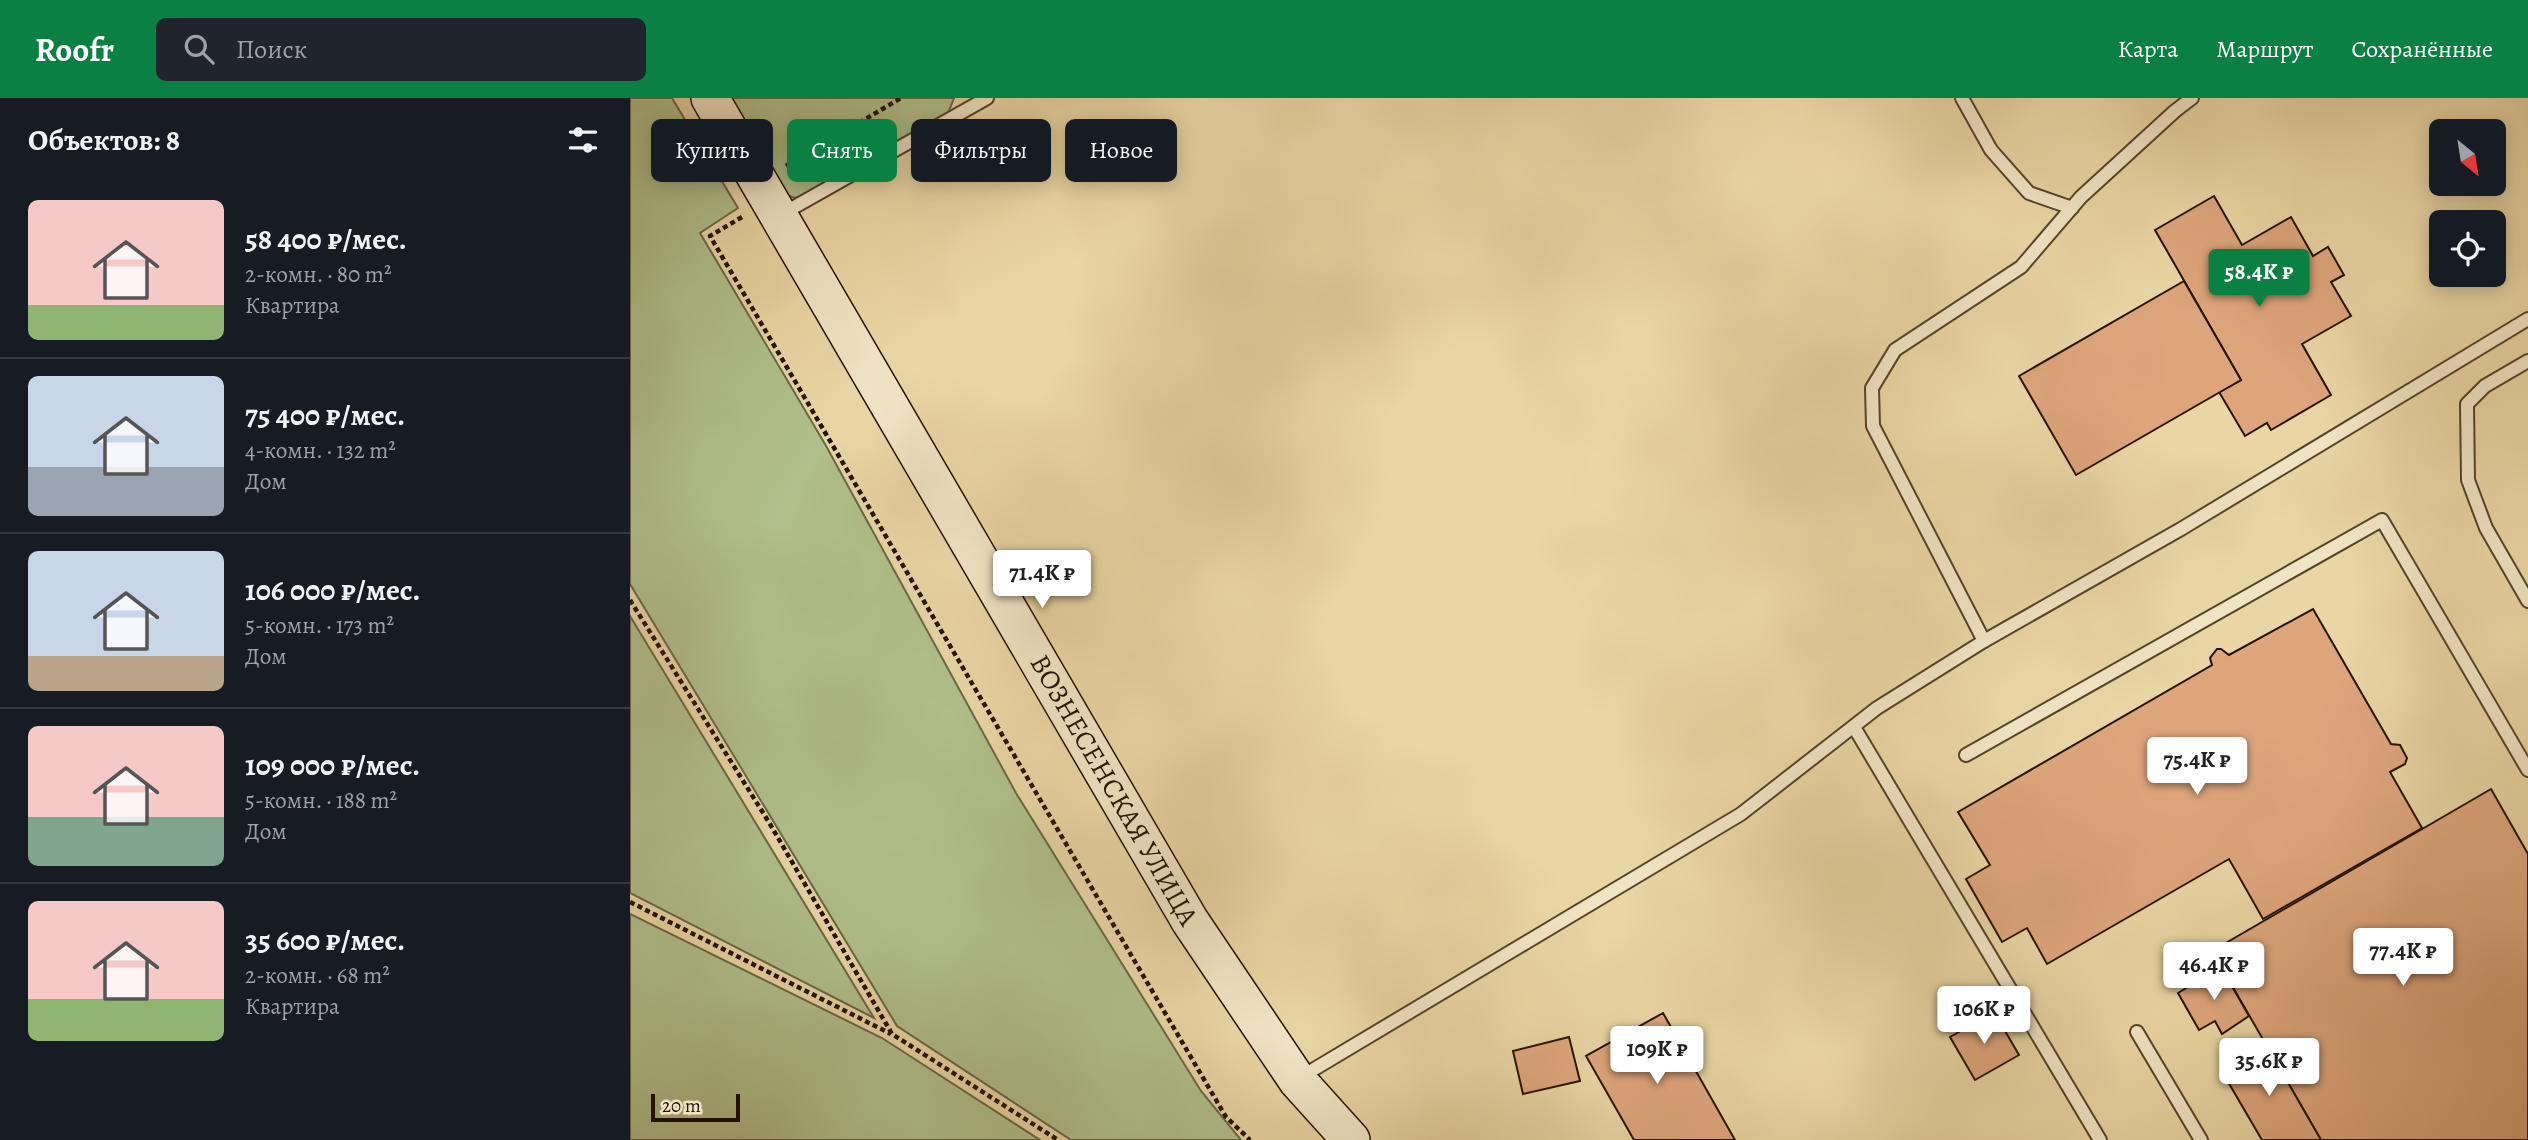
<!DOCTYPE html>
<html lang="ru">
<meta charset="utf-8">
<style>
body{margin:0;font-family:Alegreya,serif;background:#20242c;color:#f1f3f6;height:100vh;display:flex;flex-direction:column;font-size:26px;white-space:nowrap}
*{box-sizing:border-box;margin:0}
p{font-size:23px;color:#9ea1a6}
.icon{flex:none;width:38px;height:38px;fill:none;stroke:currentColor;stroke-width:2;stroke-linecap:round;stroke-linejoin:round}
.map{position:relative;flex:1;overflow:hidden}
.drawer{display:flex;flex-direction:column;background:#171b24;width:630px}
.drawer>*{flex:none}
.hud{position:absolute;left:21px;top:21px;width:665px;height:63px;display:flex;gap:14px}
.needle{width:46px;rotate:150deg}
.fabs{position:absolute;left:1799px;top:21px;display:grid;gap:14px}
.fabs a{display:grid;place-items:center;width:77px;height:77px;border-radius:10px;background:#171b24;box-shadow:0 4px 18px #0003;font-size:35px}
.scale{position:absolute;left:21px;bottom:18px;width:89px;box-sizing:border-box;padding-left:7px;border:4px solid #241200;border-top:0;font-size:19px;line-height:24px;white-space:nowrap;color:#241200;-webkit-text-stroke:5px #f1e4c4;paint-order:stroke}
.price{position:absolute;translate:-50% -60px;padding:0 16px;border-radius:7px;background:#fff;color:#222;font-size:23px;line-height:46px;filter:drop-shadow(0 2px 4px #0008)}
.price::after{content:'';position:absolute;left:50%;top:42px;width:21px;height:16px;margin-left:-10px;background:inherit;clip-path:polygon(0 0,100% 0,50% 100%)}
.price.active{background:#0b8043;color:#fff}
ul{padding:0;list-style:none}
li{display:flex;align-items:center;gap:21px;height:175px;padding:0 28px}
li+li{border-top:2px solid #363941}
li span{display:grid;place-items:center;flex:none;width:196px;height:140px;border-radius:10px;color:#555}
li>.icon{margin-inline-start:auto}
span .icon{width:84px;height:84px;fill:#fffc;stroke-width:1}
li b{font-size:30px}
h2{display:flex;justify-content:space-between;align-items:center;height:84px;padding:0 28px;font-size:30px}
.chip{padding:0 24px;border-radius:10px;background:#171b24;box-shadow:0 4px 18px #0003;font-size:24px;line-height:63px}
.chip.active{background:#0b8043;color:#fff}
header{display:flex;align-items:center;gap:42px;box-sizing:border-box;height:98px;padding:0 35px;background:#0b8043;color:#fff}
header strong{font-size:33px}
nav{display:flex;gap:38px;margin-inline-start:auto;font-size:24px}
.search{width:490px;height:63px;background:#20242c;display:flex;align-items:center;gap:18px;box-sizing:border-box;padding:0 24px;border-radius:10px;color:#9ea1a6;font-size:26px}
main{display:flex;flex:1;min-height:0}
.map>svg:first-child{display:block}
.green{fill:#b0bf8b;stroke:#6a6846;stroke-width:2}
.building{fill:#dea57b;stroke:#241200;stroke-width:2}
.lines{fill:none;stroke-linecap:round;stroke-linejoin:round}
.service-casing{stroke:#554329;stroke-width:16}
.secondary-casing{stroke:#241200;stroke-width:40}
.path{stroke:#241200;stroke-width:4.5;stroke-dasharray:5 3.5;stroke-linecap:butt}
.service{stroke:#f1e4c4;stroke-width:12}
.secondary{stroke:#f1e4c4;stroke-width:37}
.labels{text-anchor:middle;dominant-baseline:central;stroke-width:7;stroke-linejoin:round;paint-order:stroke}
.street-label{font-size:28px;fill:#241200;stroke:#f1e4c4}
</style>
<header>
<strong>Roofr</strong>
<div class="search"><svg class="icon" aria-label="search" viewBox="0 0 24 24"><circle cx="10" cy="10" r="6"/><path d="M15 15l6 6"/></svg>Поиск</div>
<nav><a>Карта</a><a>Маршрут</a><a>Сохранённые</a></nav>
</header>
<main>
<section class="drawer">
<h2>Объектов: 8<svg class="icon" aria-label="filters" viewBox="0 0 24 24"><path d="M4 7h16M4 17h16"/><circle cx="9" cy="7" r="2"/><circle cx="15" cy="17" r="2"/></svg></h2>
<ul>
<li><span style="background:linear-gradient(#f6c9c9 75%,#8fb573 0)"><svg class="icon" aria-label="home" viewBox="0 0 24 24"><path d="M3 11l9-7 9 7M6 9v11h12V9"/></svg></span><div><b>58 400 ₽/мес.</b><p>2-комн. · 80 m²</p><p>Квартира</p></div></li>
<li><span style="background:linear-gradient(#c9d6e8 65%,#9aa5b1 0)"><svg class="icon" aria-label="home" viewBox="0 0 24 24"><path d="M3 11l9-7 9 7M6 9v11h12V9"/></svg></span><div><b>75 400 ₽/мес.</b><p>4-комн. · 132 m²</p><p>Дом</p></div></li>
<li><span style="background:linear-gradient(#c9d6e8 75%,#b9a48a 0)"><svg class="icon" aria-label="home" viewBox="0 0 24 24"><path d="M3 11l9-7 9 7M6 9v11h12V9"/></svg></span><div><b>106 000 ₽/мес.</b><p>5-комн. · 173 m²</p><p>Дом</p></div></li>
<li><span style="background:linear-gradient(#f6c9c9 65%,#7fa58c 0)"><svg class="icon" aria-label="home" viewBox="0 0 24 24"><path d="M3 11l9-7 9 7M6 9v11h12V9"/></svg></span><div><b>109 000 ₽/мес.</b><p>5-комн. · 188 m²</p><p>Дом</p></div></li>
<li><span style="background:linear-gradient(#f6c9c9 70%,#8fb573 0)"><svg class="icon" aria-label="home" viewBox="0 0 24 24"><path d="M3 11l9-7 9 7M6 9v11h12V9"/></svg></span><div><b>35 600 ₽/мес.</b><p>2-комн. · 68 m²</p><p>Квартира</p></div></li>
</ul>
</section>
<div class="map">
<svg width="1898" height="1042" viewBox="0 0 1898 1042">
<rect width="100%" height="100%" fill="#e9d6a4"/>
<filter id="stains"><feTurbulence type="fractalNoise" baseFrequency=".00286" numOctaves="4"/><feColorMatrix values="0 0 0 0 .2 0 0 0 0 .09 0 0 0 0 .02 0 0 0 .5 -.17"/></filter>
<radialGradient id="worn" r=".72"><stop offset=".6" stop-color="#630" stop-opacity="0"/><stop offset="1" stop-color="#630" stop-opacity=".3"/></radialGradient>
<!-- green -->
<g class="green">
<path d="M0 0H42L108 110 70 135 195 346 386 695 571 993 611 1042H441L267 928 0 486Z"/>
<path d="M102 0H324L315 23 182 97 165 100 154 96 140 66Z"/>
<path d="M0 518 244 920 0 795Z"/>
<path d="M0 816 252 940 410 1042H0Z"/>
</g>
<!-- building -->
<g class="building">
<path d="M1584 98 1612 147 1661 119 1683 158 1698 149 1714 177 1701 184 1721 218 1672 246 1701 297 1641 332 1637 325 1615 338 1589 294 1611 282 1525 132Z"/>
<path d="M1554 183 1611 282 1446 377 1389 278Z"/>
<path d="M1683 511 1761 646 1770 647 1777 660 1775 666 1760 674 1792 730 1633 821 1599 761 1417 866 1397 830 1372 844 1336 781 1360 767 1328 714 1582 567 1580 560 1587 551H1591L1599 557Z"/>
<path d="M1861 691 1898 756V1042H1691L1582 853Z"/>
<path d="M1591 869 1619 918 1592 936 1585 923 1569 932 1548 895Z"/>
<path d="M1364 914 1389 957 1345 982 1320 939Z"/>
<path d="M1033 915 1105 1042H1004L956 958Z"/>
<path d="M939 939 950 983 893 996 883 953Z"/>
<path d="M1634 943 1691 1042H1632L1594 977 1610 967 1606 959Z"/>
</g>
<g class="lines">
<defs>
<g id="service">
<path d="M1332 0 1361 52 1399 95 1442 110"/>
<path d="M152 116 357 0"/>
<path d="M1898 263 1855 288 1837 306 1838 382 1856 430 1898 503"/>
<path d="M1354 543 1551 431 1898 221"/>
<path d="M1224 629 1470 1042"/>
<path d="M1336 657 1752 422 1898 672"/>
<path d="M1507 934 1571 1042"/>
<path d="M671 979 1111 716 1247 610 1354 543 1243 328 1242 290 1265 252 1391 169 1451 99 1545 13 1562 0"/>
</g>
<path id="secondary" d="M80 0 560 823 667 982 721 1042"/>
</defs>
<!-- service casing -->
<use href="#service" class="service-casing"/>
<!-- secondary casing -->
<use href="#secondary" class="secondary-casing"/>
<!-- path -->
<g class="path">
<path d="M156 68 271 0"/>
<path d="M112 119 80 138 596 1019 620 1042"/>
<path d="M0 502 140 726 262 936 428 1042"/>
<path d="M0 804 261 936"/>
</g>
<!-- service -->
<use href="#service" class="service"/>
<!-- secondary -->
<use href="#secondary" class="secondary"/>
</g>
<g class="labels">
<!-- street labels -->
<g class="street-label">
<text transform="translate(484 692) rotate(60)">ВОЗНЕСЕНСКАЯ УЛИЦА</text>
</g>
</g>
<rect width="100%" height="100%" filter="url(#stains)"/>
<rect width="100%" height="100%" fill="url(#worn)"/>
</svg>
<div class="fabs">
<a><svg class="needle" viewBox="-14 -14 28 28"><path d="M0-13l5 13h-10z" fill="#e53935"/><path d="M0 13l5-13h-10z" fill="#9ea1a6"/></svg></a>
<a><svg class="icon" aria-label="locate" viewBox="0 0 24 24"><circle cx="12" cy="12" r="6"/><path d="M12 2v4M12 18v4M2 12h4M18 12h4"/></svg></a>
</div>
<div class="scale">20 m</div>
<b class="price active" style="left:1629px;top:211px">58.4K ₽</b>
<b class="price" style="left:412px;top:512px">71.4K ₽</b>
<b class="price" style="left:1567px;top:699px">75.4K ₽</b>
<b class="price" style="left:1773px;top:890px">77.4K ₽</b>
<b class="price" style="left:1584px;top:904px">46.4K ₽</b>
<b class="price" style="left:1354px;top:948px">106K ₽</b>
<b class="price" style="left:1027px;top:988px">109K ₽</b>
<b class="price" style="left:1639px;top:1000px">35.6K ₽</b>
<div class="hud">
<a class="chip">Купить</a>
<a class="chip active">Снять</a>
<a class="chip">Фильтры</a>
<a class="chip">Новое</a>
</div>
</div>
</main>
